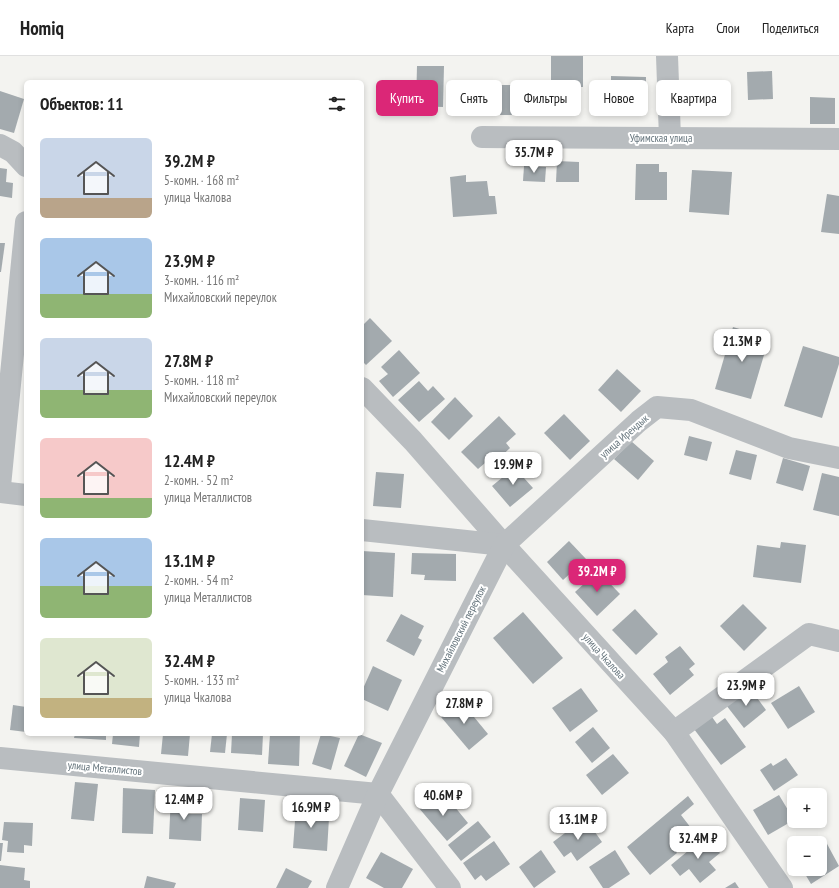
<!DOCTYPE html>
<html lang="ru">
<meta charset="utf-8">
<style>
body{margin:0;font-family:"PT Sans Narrow",sans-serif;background:#f2f2f2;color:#222;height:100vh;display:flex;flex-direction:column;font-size:15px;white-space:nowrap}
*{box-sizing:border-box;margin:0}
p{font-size:13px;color:#767676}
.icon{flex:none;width:22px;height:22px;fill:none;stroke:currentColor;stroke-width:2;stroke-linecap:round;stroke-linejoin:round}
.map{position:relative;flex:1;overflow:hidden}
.side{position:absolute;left:24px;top:24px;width:340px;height:656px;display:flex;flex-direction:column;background:#fff;border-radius:6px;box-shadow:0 2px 6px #0003}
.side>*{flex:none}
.guide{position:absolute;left:376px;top:24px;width:380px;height:36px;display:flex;gap:8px}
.buttons{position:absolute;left:787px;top:732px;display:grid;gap:8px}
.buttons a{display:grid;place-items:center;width:40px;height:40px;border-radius:6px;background:#fff;box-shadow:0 2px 6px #0003;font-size:20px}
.price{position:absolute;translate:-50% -34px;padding:0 9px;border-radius:8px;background:#fff;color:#222;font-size:13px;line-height:26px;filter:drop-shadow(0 1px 2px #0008)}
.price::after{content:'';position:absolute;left:50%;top:24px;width:12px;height:9px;margin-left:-6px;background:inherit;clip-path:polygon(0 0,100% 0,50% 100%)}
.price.on{background:#db2777;color:#fff}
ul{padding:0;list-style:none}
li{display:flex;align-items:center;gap:12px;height:100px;padding:0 16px}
li span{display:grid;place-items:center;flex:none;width:112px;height:80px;border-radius:6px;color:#555}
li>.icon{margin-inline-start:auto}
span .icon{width:48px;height:48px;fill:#fffc;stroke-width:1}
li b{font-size:17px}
h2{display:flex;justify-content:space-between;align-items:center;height:48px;padding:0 16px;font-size:17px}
.pill{padding:0 14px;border-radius:6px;background:#fff;box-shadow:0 2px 6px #0003;font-size:14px;line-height:36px}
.pill.on{background:#db2777;color:#fff}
header{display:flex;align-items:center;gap:24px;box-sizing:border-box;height:56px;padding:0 20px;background:#fff;border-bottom:1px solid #e0e0e0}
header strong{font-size:19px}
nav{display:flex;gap:22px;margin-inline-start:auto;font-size:14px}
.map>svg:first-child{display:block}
.building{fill:#a3aaae}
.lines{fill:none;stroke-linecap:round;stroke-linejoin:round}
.street{stroke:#b9bdc0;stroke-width:22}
.labels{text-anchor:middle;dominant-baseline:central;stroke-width:4;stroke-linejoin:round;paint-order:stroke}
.street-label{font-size:11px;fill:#66757d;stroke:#fff}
</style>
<header>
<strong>Homiq</strong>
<nav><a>Карта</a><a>Слои</a><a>Поделиться</a></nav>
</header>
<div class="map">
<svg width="839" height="832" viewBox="0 0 839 832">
<rect width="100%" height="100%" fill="#f3f3f0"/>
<!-- building -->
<g class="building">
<rect x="551" y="0" width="32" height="31"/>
<path d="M417 10H444L443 51 416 50Z"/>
<path d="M772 15 773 43 748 44 747 16Z"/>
<path d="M611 20 646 21 645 59 611 58Z"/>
<path d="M705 26 728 27V59L704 58Z"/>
<rect x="499" y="29" width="30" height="30"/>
<path d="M0 35 24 43 14 77 0 73Z"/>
<path d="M810 41 835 42V68H810Z"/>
<path d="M557 105 579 106V126H556Z"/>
<path d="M636 108H659V116H667V144H635Z"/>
<path d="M524 110 546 111 545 126 523 125Z"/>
<path d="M0 112 7 113 6 126 13 127 12 142 0 140Z"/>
<path d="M692 114 732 116 729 159 689 156Z"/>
<path d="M466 119V126L487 125 489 140H495L497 158 453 161 450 121Z"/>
<path d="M827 138 839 140V178L821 176Z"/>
<path d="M0 187H5L1 216H0Z"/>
<path d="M370 262 392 285 366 309 362 305V270Z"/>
<path d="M733 271 769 282 751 343 715 333Z"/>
<path d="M803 290 839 301V308L822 362 784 350Z"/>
<path d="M399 294 420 317 393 341 379 325 388 318 381 311Z"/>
<path d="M617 313 641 335 621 356 598 334Z"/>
<path d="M419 325 428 335 433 330 445 343 419 366 398 344Z"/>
<path d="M455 341 473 360 449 384 431 366Z"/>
<path d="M564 358 590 385 570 404 544 377Z"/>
<path d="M499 360 516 378 506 387 510 392 490 411 485 407 478 413 461 396Z"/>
<path d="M689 380 712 386 707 405 684 399Z"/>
<path d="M631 385 654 405 638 424 614 403Z"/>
<path d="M736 394 757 399 751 424 729 418Z"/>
<path d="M783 402 810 410 803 435 776 427Z"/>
<path d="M519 408 528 418 524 422 533 432 510 451 492 430Z"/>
<path d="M376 416 404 418 401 452 373 450Z"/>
<path d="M822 417 839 421V460L813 454Z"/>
<path d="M569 485 586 503 563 524 547 506Z"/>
<path d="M781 486 806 489 801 527 753 521 757 489 780 492Z"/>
<path d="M362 495 395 497 393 541 362 539Z"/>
<path d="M412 497 456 498V525L424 524 425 519 411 518Z"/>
<path d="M598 515 620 538 597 560 575 536Z"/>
<path d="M743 548 767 572 744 595 720 570Z"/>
<path d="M635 553 658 578 636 599 612 574Z"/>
<path d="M523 556 563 602 533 628 493 582Z"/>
<path d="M401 558 424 570 418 582 422 584 414 600 386 585Z"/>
<path d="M680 590 695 608 689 613 694 619 670 639 653 618 668 606 665 601Z"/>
<path d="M373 610 402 624 388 655 362 643V635Z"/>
<path d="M799 630 815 656 788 673 771 647Z"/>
<path d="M749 631 766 654 744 672 726 649Z"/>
<path d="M581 632 598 655 570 676 552 652Z"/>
<path d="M460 644 488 678 469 694 441 661Z"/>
<path d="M13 649 26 651V676L10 674Z"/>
<path d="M712 661 717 668 725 662 746 691 721 709 694 673Z"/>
<path d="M593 671 610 692 592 707 575 686Z"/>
<path d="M75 678H106V684L74 682Z"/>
<path d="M113 678H140L139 691 112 688Z"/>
<path d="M163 678H190L188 700 161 698Z"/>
<path d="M212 678H227L225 697 210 696Z"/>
<path d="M232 678H263L262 699 231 697Z"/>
<path d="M270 678H300L299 710 268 708Z"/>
<path d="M321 678 340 682 331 714 312 708Z"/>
<path d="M359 678 382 687 366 721 344 710Z"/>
<path d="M613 698 629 717 602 739 586 719Z"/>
<path d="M786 702 798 719 774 735 760 714 771 707 773 710Z"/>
<path d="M75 726 98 728 94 765 71 763Z"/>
<path d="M123 732 155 734 153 778 122 777Z"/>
<path d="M171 738 187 739 186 758H202L201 785 169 783Z"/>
<path d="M433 739 443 751 450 745 468 767 447 785 418 751Z"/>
<path d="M779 739 794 764 768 779 753 754Z"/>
<path d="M688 740 694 748 681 759 691 772 671 789 677 797 650 819 627 791Z"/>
<path d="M240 742 265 744 263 776 238 774Z"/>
<path d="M296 751 325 753 324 762H329L327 795 293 792Z"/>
<path d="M585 762 602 786 577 805 571 796 564 801 553 786Z"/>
<path d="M478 765 491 781 461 805 448 789Z"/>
<path d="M4 766 33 767 32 790 24 789V797L7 796 8 785 2 784Z"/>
<path d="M706 780 720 797 709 806 716 814 700 827 689 813 680 820 671 809Z"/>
<path d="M494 785 510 808 486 825 481 819 475 824 463 807Z"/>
<path d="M826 786 839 810 811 828 802 813H820V790Z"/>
<path d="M0 787H3L1 805H0Z"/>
<path d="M541 794 556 816 534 832 519 811Z"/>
<path d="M615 794 630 818 609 832H603L589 811Z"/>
<path d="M381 796 413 813 402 832H384L366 822Z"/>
<path d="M0 809 25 812 24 824 30 825V832H0Z"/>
<path d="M286 812 312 825 308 832H276Z"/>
<path d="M147 820 176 827 174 832H144Z"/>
<path d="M735 826 739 832H725Z"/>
</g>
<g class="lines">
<!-- street -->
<g class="street">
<path d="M667 0 670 82"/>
<path d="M482 81 839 83"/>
<path d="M0 89 13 96 26 110"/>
<path d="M362 332 413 385 504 489"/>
<path d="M0 430 26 166"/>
<path d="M0 436 26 439"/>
<path d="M362 474 504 489 674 676 782 832"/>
<path d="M674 676 809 578 839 585"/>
<path d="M0 702 378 738 450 832"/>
<path d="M337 832 378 738 504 489 639 365 657 351 691 354 789 392 839 402"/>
</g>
</g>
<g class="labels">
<!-- street labels -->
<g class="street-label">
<text x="661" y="82">Уфимская улица</text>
<text transform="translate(624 380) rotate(-41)">улица Ирендык</text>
<text transform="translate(461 573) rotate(-63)">Михайловский переулок</text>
<text transform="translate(604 600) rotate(48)">улица Чкалова</text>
<text transform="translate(105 712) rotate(5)">улица Металлистов</text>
</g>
</g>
</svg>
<div class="buttons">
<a>+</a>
<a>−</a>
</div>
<b class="price" style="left:534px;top:118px">35.7M ₽</b>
<b class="price" style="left:742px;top:307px">21.3M ₽</b>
<b class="price" style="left:513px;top:430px">19.9M ₽</b>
<b class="price on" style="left:597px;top:537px">39.2M ₽</b>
<b class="price" style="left:746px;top:651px">23.9M ₽</b>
<b class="price" style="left:464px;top:669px">27.8M ₽</b>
<b class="price" style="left:443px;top:761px">40.6M ₽</b>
<b class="price" style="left:184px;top:765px">12.4M ₽</b>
<b class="price" style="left:311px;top:773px">16.9M ₽</b>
<b class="price" style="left:578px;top:785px">13.1M ₽</b>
<b class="price" style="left:698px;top:804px">32.4M ₽</b>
<div class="guide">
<a class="pill on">Купить</a>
<a class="pill">Снять</a>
<a class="pill">Фильтры</a>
<a class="pill">Новое</a>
<a class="pill">Квартира</a>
</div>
<section class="side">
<h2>Объектов: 11<svg class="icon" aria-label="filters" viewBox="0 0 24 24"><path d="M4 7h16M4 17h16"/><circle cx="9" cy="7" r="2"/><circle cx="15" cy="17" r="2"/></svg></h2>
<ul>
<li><span style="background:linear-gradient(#c9d6e8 75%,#b9a48a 0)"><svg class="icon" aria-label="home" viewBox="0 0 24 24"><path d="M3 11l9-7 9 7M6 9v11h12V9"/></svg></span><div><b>39.2M ₽</b><p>5-комн. · 168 m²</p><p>улица Чкалова</p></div></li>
<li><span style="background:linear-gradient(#a9c7e8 70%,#8fb573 0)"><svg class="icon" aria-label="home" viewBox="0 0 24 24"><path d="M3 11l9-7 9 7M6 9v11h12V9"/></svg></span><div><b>23.9M ₽</b><p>3-комн. · 116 m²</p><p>Михайловский переулок</p></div></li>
<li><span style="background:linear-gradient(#c9d6e8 65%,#8fb573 0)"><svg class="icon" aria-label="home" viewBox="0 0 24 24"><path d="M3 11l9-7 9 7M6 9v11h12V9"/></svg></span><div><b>27.8M ₽</b><p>5-комн. · 118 m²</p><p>Михайловский переулок</p></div></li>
<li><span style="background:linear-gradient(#f6c9c9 75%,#8fb573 0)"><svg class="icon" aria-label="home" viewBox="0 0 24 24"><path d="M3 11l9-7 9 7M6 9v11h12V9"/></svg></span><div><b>12.4M ₽</b><p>2-комн. · 52 m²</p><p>улица Металлистов</p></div></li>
<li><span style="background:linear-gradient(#a9c7e8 60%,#8fb573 0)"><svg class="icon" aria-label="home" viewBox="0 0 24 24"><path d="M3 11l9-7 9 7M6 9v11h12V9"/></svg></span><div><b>13.1M ₽</b><p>2-комн. · 54 m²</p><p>улица Металлистов</p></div></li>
<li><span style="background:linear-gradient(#dfe7d0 75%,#c2b280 0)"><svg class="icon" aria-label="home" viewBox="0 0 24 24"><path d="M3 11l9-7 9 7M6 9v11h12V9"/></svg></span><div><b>32.4M ₽</b><p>5-комн. · 133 m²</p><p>улица Чкалова</p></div></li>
</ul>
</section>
</div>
